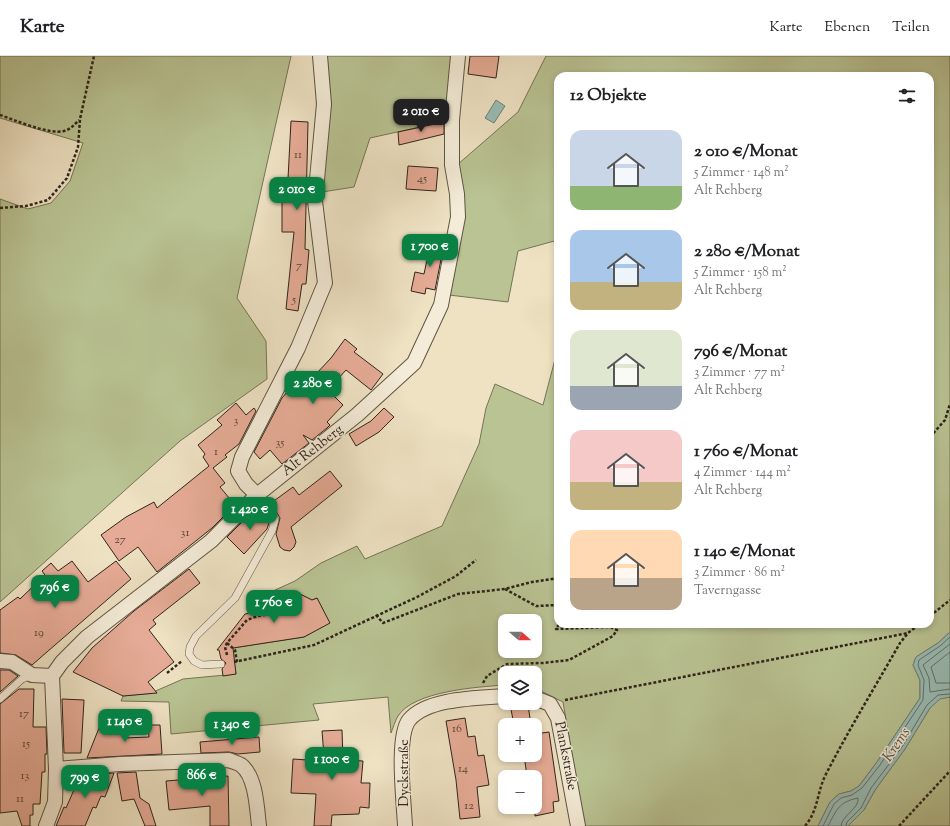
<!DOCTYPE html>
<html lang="de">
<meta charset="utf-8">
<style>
body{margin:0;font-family:"Sorts Mill Goudy",serif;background:#f2f2f2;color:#202124;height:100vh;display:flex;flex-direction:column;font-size:15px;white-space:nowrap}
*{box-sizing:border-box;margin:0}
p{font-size:13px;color:#757577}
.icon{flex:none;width:22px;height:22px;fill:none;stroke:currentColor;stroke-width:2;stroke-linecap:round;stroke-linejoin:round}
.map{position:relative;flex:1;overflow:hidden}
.panel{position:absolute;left:554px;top:16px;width:380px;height:556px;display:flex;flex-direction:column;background:#fff;border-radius:12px;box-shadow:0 2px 6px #0003}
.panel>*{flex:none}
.needle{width:26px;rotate:110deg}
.controls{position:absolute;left:498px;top:558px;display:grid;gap:8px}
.controls a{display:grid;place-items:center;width:44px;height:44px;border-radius:8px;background:#fff;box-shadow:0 2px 6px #0003;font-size:20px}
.price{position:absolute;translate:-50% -34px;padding:0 9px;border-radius:8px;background:#0b8043;color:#fff;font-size:13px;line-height:26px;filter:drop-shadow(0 1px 2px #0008)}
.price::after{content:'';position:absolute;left:50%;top:24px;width:12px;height:9px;margin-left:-6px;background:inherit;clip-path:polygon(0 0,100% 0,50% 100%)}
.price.selected{background:#222;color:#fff}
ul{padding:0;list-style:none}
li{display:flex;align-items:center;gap:12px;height:100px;padding:0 16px}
li span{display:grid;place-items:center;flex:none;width:112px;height:80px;border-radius:12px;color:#555}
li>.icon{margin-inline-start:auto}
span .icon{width:48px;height:48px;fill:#fffc;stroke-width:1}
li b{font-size:17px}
h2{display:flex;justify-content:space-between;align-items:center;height:48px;padding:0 16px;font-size:17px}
header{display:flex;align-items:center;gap:24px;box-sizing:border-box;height:56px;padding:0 20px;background:#fff;border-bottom:1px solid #e0e0e0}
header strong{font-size:19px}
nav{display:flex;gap:22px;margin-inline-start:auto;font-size:14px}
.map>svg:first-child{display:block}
.green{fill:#b9c393;stroke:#747456;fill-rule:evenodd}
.water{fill:#99bdb7;stroke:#6e8078}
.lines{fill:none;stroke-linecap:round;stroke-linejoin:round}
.shore{stroke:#647068;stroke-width:1}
.building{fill:#e6ab96;stroke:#2e241a}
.service-casing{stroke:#5e5444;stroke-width:8}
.minor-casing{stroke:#5e5444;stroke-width:16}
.path{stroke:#2e241a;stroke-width:2.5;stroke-dasharray:3 2;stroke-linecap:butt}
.service{stroke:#f4ecd8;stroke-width:7}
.minor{stroke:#f4ecd8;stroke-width:14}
.labels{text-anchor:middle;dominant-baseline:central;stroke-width:3;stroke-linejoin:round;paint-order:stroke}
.number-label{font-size:12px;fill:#5c4639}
.street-label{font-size:14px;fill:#2e241a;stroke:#f4ecd8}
.water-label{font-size:15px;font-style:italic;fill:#4e5249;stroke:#f4ecd8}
</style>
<header>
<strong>Karte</strong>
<nav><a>Karte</a><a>Ebenen</a><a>Teilen</a></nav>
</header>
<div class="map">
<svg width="950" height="770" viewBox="0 0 950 770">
<rect width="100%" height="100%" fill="#eee2c3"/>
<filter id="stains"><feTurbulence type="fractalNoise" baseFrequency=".005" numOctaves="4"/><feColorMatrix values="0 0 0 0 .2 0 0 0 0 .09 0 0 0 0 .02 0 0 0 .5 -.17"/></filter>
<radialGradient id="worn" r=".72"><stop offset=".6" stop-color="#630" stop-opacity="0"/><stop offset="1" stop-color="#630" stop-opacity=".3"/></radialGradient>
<!-- green -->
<g class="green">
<path d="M0 0H291L237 242 266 285 267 323 180 385 0 546V143L28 153 51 147 70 125 83 87 0 62Z"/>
<path d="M327 0H454L447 65 370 82 354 131 322 136 331 49Z"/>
<path d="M546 0H950V576L938 587 916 601 913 609 920 624V642L877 706 859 730 851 735 839 738 830 746 818 770H584L563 646 535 632V617H505V629C477 631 414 635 398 660 395 665 393 672 391 677L388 641 313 648 319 664 171 678 169 646 121 645 123 640 151 637 183 623 236 618 232 592 304 581 329 567 317 542 312 544 294 535 262 540 295 525 321 507 357 490 365 503 442 470 479 388 486 352 495 328 543 349 558 292V568H930V20H558V184L518 195 508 246 449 239 457 109 518 56ZM505 565H535V595H505Z"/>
<path d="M950 641V770H848L864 754 875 734 905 693 930 652 940 642Z"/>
</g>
<!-- water -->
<g class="water">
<path d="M496 44 505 50 494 67 485 62Z"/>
<path d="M950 576V641L940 643 930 652 905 693 875 734 864 754 848 770H818L830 746 839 738 851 735 859 730 877 706 920 642V624L913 609 916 601 938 587Z"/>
</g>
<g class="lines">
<!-- shore -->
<g class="shore">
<path d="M950 588 923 609 929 622 930 636 950 633"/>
<path d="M950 596 931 611 936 627H950"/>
<path d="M823 770 834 748 841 742 852 739 862 732 880 709 923 644 924 624 918 609 919 604 940 590 950 581"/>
<path d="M828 770C837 753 839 746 858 742 860 752 842 759 841 770"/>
<path d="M846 770 847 766 861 752 871 732 902 691 927 649 938 639 950 638"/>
</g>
</g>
<!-- building -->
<g class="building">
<path d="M470 0H499L496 22 468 18Z"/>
<path d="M291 65 308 66 305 193 309 194 306 228H302L298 255 286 253 294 176H282V142H287Z"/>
<path d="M444 66V78L399 89 398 76Z"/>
<path d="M408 110 438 112 436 135 406 133Z"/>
<path d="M432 180 445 183 435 234 426 232 425 238 411 235 415 216 424 218Z"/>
<path d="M345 283 357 293 354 296 383 318 371 334 346 314 328 334 343 349 327 366 330 369 327 372 312 384 303 379 309 387 282 408 270 394 260 403 254 396 282 342 292 330 299 336 331 302Z"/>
<path d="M236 347 246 359 254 352 256 355 239 388 225 399 227 401 213 412 225 427 220 431 235 449 212 472 157 516 138 491 119 505 101 479 126 461 154 446 157 452 209 410 203 401 205 398 198 389 222 369 217 364Z"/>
<path d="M384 352 394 361 379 376 356 390 349 378 371 365Z"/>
<path d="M330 415 342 430 291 471 296 486 294 491 290 495 284 494 280 491 276 478 280 462 271 447 293 431 299 439Z"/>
<path d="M263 453 270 464 267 473 244 498 227 481 251 457 254 460Z"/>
<path d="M72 505 88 526 116 505 131 523 32 609 16 599 0 597V554L18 541 20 543 45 519 42 515 51 507 58 515Z"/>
<path d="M189 513 200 527 153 564 156 568 149 574 174 606 148 626 157 637 123 640 73 616 92 592 134 555Z"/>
<path d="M294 535 312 544 317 542 330 567 304 581 233 592 236 618 223 620 222 613 226 607 221 603 219 594H217L245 558 250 557 262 540Z"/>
<path d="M0 614H9L18 620 0 636Z"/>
<path d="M19 633H34L33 671H46L47 698H45V716H42L40 748H33V759H30V770H22L17 755 0 757V648Z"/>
<path d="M62 643 84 644 81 697H64Z"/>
<path d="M510 648 528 649 531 669H514Z"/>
<path d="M465 662 468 681 475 680 478 700 484 699 489 729 477 731 480 761 460 763 456 724 446 665Z"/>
<path d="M148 669H160L162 698 87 702 99 672 123 671 124 682 149 681Z"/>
<path d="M342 674 343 704 363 705 361 727H370L369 752 360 751 359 758 332 759 331 770H314L316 738 291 737 293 703 322 705V700H324L322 675Z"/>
<path d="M549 676 559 745 553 746 554 756 535 760V718L527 720 524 699H535V678Z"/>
<path d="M259 681 260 696 238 698 229 696 201 697 200 686Z"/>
<path d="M136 716 140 742 149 748 156 770H145L134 743 122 745 117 717Z"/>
<path d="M114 717 105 741 101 740 96 752 93 751 85 770H56L64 751 66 752 80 720Z"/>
<path d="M228 720 229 770H210V750L169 754 166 725Z"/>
</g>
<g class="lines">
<defs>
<g id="service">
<path d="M221 608 202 609 194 605 189 598 190 591 196 580 235 542 272 475 275 464 271 455 257 439"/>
<path d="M0 643 22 623 32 619"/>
</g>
<g id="minor">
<path d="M257 439 246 428 238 415 242 401 298 292 325 227 315 145 324 48 320 0"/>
<path d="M0 605 12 606 32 619 52 620"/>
<path d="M535 642 550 648 558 662 578 770"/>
<path d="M56 713 120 708 229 704C233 706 238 707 241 709 256 720 257 753 259 770"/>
<path d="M46 770 55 746 56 713 52 620 62 606 87 581 211 485 257 439 357 359 414 307 441 249 458 161 457 138 452 109V64L458 0"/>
<path d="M405 770C404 747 396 681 409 664 427 642 478 642 505 640"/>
</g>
</defs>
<!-- service casing -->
<use href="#service" class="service-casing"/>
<!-- minor casing -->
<use href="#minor" class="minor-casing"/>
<!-- path -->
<g class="path">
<path d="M0 59C15 64 49 79 64 75 71 73 74 69 79 64"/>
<path d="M0 152 26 150 48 144 67 122 78 91 80 63 94 0"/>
<path d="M930 381 945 364 950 348"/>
<path d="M505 533 536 550 558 549"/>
<path d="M376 559 383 567 458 538 505 533 532 526 558 522"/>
<path d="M930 560 950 544"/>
<path d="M227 587 235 594 237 606"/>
<path d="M227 599 225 591 227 587 247 564 258 560 294 554"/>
<path d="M234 606 314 589 417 541 456 520 476 504"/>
<path d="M167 617 182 605"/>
<path d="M483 627 487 620 507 608 543 607 569 604 613 580 617 574 610 571 556 573 559 568"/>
<path d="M565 644 908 577"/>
<path d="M805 770C818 755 817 737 825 720 848 675 875 631 900 587L908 577 920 568"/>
<path d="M899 770 950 715"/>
</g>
<!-- service -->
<use href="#service" class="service"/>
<!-- minor -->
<use href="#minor" class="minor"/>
</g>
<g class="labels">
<!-- number labels -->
<g class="number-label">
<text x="298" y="99">11</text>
<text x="422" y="123">45</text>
<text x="299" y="210">7</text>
<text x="294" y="244">5</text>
<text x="236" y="365">3</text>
<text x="280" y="387">35</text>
<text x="216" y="396">1</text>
<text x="185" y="477">31</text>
<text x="120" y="484">27</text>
<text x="39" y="577">19</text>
<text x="24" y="658">17</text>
<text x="457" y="673">16</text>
<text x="26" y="688">15</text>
<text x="463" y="713">14</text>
<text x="25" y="720">13</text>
<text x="20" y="743">11</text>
<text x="469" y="750">12</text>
</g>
<!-- street labels -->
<g class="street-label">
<text transform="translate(313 395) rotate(-38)">Alt Rehberg</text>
<text transform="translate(565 700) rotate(79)">Plankstraße</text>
<text transform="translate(405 717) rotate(-90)">Dyckstraße</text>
</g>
<!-- water labels -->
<g class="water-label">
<text transform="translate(897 689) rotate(-56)">Krems</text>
</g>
</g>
<rect width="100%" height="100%" filter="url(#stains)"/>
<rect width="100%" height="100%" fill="url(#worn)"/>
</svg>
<div class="controls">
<a><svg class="needle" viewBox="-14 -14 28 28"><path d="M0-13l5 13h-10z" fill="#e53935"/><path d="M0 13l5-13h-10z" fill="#757577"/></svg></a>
<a><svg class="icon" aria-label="layers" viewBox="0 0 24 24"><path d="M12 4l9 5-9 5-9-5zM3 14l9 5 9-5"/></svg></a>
<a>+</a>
<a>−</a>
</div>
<b class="price selected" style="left:421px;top:77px">2 010 €</b>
<b class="price" style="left:297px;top:155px">2 010 €</b>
<b class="price" style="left:430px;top:212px">1 700 €</b>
<b class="price" style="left:313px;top:349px">2 280 €</b>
<b class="price" style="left:250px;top:475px">1 420 €</b>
<b class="price" style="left:55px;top:553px">796 €</b>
<b class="price" style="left:274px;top:568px">1 760 €</b>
<b class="price" style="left:125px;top:687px">1 140 €</b>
<b class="price" style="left:232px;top:690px">1 340 €</b>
<b class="price" style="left:332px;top:725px">1 100 €</b>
<b class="price" style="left:202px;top:741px">866 €</b>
<b class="price" style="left:85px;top:743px">799 €</b>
<section class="panel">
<h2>12 Objekte<svg class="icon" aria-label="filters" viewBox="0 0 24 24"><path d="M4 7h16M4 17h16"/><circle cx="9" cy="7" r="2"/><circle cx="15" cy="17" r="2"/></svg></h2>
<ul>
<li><span style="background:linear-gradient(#c9d6e8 70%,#8fb573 0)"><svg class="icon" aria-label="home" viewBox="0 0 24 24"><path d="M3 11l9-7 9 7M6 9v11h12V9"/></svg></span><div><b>2 010 €/Monat</b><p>5 Zimmer · 148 m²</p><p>Alt Rehberg</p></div></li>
<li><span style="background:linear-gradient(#a9c7e8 65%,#c2b280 0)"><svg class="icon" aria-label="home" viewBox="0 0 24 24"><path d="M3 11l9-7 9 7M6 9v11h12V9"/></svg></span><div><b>2 280 €/Monat</b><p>5 Zimmer · 158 m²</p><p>Alt Rehberg</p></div></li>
<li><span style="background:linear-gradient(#dfe7d0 70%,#9aa5b1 0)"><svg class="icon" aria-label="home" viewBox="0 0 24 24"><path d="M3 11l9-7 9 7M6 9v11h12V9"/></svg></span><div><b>796 €/Monat</b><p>3 Zimmer · 77 m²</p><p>Alt Rehberg</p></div></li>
<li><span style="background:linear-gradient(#f6c9c9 65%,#c2b280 0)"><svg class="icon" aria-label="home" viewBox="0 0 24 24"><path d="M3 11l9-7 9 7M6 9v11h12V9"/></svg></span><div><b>1 760 €/Monat</b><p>4 Zimmer · 144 m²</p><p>Alt Rehberg</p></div></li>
<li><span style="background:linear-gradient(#ffd9b3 60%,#b9a48a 0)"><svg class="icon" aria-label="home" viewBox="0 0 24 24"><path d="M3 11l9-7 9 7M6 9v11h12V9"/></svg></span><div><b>1 140 €/Monat</b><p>3 Zimmer · 86 m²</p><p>Taverngasse</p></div></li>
</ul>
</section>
</div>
